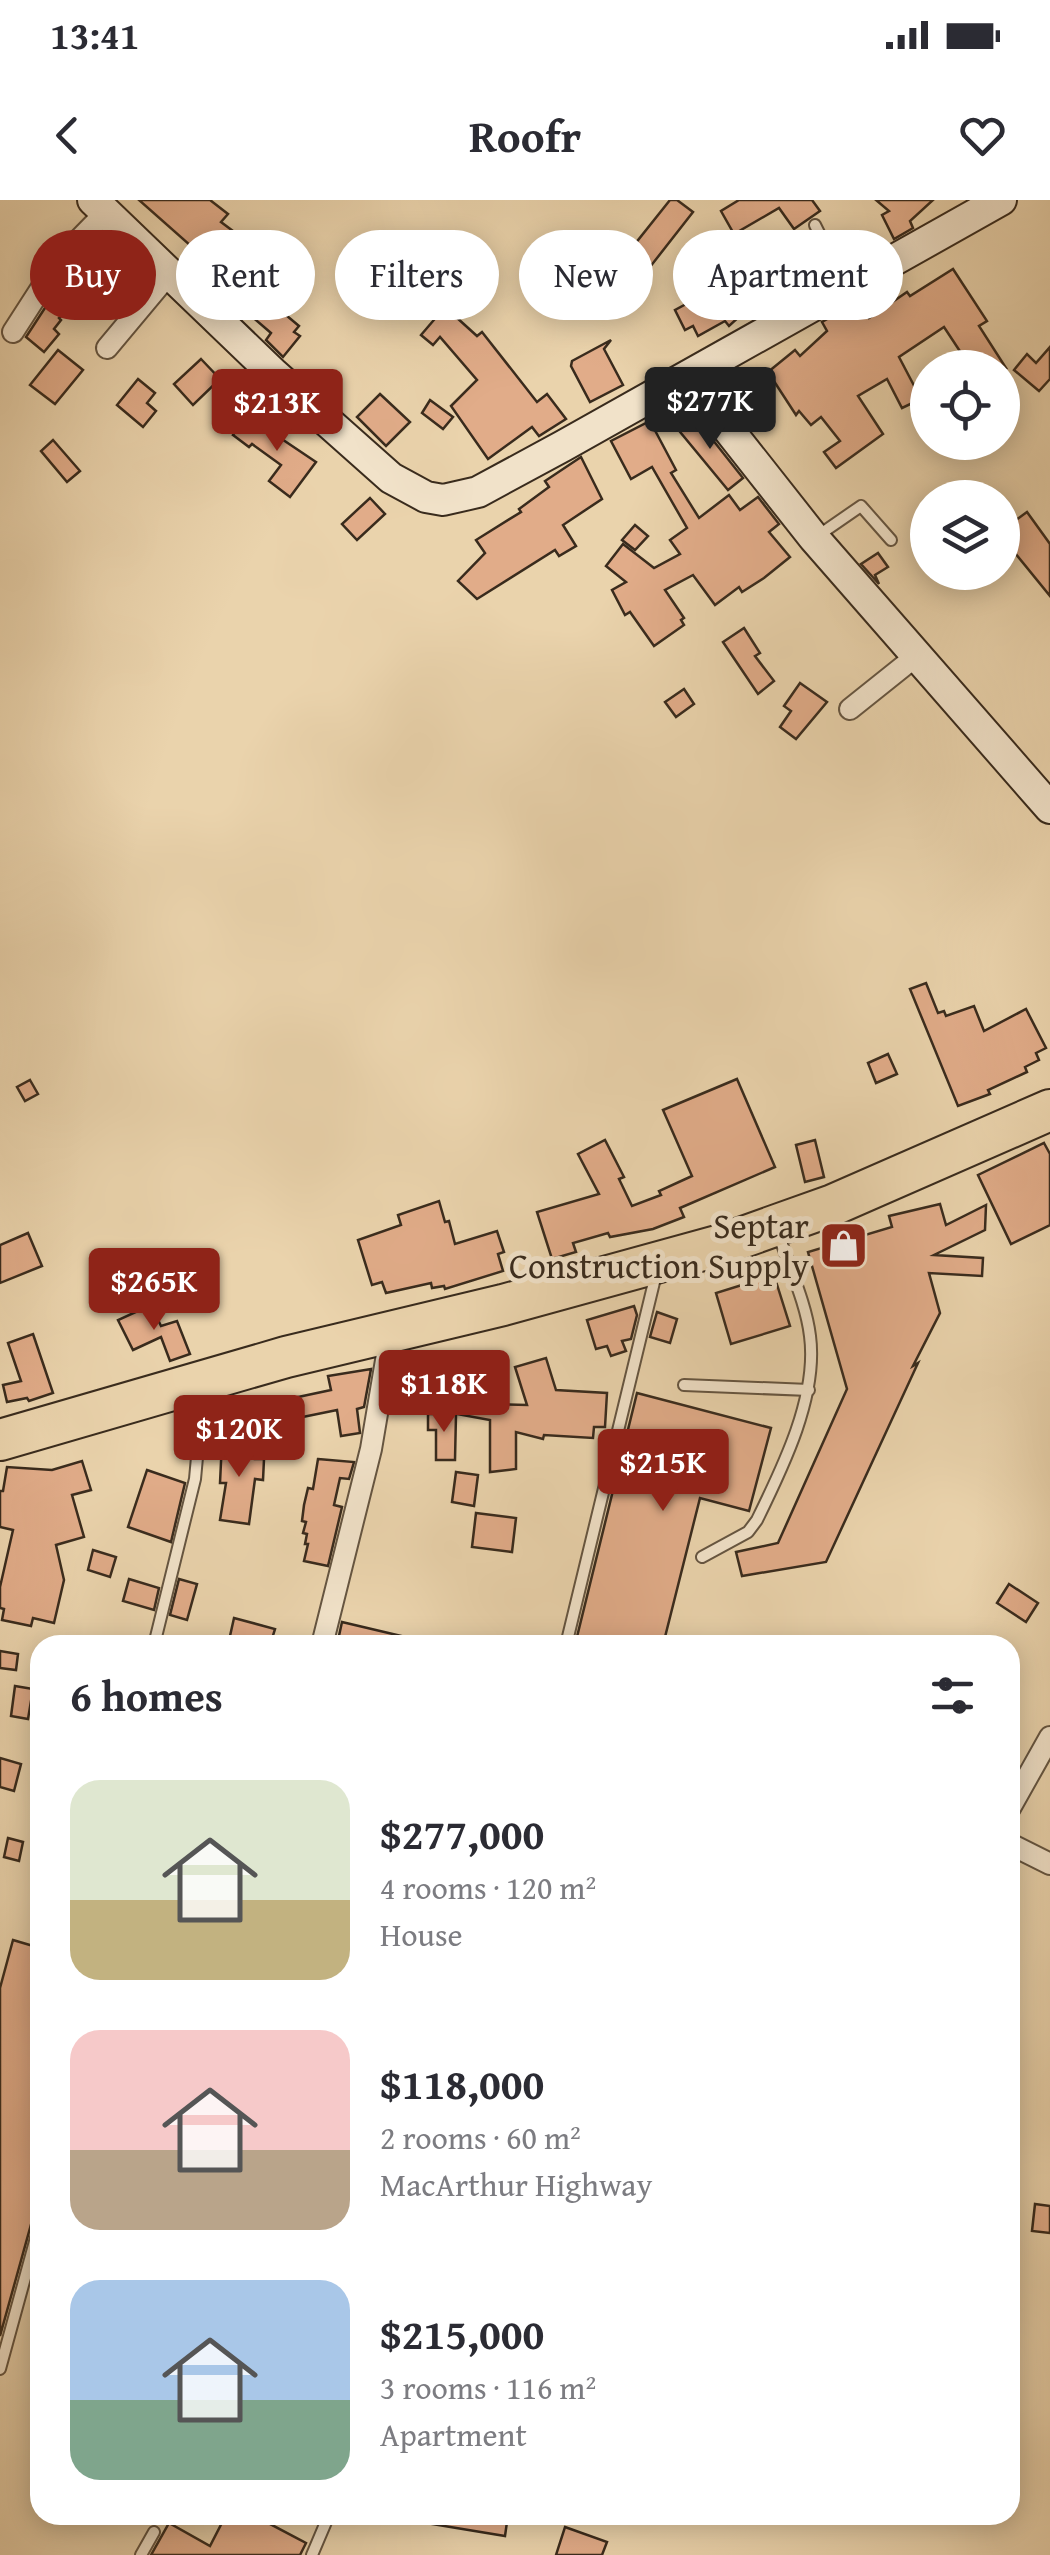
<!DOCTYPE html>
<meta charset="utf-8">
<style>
body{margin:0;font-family:"Gentium Book Plus",serif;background:#f7f7f7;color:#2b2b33;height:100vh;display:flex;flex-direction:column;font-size:38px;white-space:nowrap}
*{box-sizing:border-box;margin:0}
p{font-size:32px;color:#7c7c81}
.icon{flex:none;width:55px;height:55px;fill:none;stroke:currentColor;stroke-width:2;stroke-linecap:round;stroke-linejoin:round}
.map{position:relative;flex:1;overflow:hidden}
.details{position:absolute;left:30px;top:1435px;width:990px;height:890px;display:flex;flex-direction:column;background:#fff;border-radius:30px;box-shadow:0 5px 25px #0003}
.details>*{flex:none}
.guide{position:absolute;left:30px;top:30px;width:990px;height:90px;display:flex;gap:20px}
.buttons{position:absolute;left:910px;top:150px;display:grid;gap:20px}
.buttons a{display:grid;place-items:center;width:110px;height:110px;border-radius:50%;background:#fff;box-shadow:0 5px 25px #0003;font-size:50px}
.price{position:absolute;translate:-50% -85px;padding:0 22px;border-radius:10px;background:#8f2418;color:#fff;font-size:32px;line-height:65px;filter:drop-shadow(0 2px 5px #0008)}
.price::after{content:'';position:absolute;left:50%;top:60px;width:30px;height:22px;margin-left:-15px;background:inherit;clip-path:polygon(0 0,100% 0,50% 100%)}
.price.current{background:#222;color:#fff}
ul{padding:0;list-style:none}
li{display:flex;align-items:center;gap:30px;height:250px;padding:0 40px}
li span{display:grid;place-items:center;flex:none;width:280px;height:200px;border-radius:30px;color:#555}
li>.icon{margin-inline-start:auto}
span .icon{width:120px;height:120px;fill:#fffc;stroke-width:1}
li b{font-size:42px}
h2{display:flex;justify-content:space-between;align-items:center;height:120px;padding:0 40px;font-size:42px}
.tag{padding:0 35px;border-radius:45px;background:#fff;box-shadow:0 5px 25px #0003;font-size:35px;line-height:90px}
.tag.current{background:#8f2418;color:#fff}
.status{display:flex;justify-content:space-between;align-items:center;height:70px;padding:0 50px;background:#fff;direction:ltr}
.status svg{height:28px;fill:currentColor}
header{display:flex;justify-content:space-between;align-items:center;height:130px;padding:0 40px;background:#fff;font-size:45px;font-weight:700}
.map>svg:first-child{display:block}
.building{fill:#e1ac89;stroke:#392b1d;stroke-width:2.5}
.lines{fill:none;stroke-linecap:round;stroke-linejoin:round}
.lane-casing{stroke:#655541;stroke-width:14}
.street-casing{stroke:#655541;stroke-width:24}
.secondary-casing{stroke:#392b1d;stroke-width:34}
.highway-casing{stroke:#392b1d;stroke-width:44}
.lane{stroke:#f1e2c9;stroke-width:10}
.street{stroke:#f1e2c9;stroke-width:20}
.secondary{stroke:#f1e2c9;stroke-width:30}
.highway{stroke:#ead3ac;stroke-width:40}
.labels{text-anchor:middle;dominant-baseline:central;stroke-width:10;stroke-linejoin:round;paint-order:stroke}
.poi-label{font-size:35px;fill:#392b1d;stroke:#f1e2c9;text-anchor:end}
</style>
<div class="status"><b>13:41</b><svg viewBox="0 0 49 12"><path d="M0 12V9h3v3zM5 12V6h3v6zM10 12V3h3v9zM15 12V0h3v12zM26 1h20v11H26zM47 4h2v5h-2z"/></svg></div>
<header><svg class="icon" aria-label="back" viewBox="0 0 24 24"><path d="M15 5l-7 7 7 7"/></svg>Roofr<svg class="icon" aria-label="heart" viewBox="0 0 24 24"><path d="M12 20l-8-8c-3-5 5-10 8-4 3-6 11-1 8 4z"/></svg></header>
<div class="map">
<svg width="1050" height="2355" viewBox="0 0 1050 2355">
<rect width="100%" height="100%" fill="#ead3ac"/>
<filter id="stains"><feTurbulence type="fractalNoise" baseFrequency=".002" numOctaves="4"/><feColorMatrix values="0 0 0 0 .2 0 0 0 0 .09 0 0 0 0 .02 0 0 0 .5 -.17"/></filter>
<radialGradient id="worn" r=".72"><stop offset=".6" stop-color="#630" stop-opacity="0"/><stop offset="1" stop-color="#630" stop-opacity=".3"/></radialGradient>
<!-- building -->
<g class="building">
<path d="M139 0H210L228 14 221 22 245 40 248 36 262 46 225 87 191 62 199 53Z"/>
<path d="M670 0H677L693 12 650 67 631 49Z"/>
<path d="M739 0H812L820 11 794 29 779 8 734 34 721 11Z"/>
<path d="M876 0H933L910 21 913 28 894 39 882 15 889 11Z"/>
<path d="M706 42 716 55 701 67 691 54Z"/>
<path d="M800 43 824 78 786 99 779 88 768 91 756 71Z"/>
<path d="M107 54 125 70 105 93 86 77Z"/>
<path d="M71 68 90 87 59 118 61 120 54 129 59 134 44 152 26 137Z"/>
<path d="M953 69 987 121 979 126 1006 168H971L944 127 899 157 921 199 902 208 887 179 858 196 883 234 836 268 824 252 840 241 821 217 811 225 799 211 796 215 768 172 795 150 800 156 827 131 822 122 859 101 869 118 907 92 910 96Z"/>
<path d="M738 85 753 104 729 126 725 121 698 136 693 126 685 130 675 110 703 95 711 109Z"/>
<path d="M252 96 275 117 280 110 299 126 294 132 300 136 283 157 266 140 271 133 242 108Z"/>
<path d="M445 107 477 136 482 132 537 202 547 194 566 219 539 236 532 227 488 259 451 206 477 180 440 137 433 145 421 135Z"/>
<path d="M611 140 604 149 623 185 590 202 571 166 572 161Z"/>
<path d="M1050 147V179L1039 191 1014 170 1027 154 1036 163Z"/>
<path d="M58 150 83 170 55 204 30 185Z"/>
<path d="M201 159 220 179 193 205 174 184Z"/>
<path d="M243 171 258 184 246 198 231 186Z"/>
<path d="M138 179 155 193 147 203 156 211 143 227 117 205Z"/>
<path d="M380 194 410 222 386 246 357 217Z"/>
<path d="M430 200 453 217 443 229 422 213Z"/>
<path d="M250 213 266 225 264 227 316 262 290 297 269 281 281 265 252 244 249 247 233 235Z"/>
<path d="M693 215 743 278 728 290 676 227Z"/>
<path d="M650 221 676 270 671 273 699 318 729 295 740 310 758 297 779 324 769 332 790 357 764 378 742 392 739 387 715 405 693 375 665 390 684 418 681 420 684 425 654 446 630 412 625 415 612 390 626 382 606 366 623 344 654 368 680 354 670 340 687 328 652 267 631 279 611 241Z"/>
<path d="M53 240 80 271 67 282 41 251Z"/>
<path d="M581 257 602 299 563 325 576 346 559 356 555 350 477 399 458 381 485 353 476 340 521 312 519 309 549 287 545 281Z"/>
<path d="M370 298 385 314 357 340 342 324Z"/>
<path d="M1027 312 1050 344V396L1002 337V330Z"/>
<path d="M635 325 648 336 635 350 622 340Z"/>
<path d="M878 353 888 367 875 375 879 384 861 364Z"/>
<path d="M744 428 760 453 755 456 774 481 758 494 723 442Z"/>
<path d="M800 483 827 502 796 539 780 527 791 511 784 506Z"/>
<path d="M684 489 694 504 676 517 665 502Z"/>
<path d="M926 783 938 813 944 811 946 816 974 806 984 831 1026 809 1046 848 1036 853 1039 860 1025 867 1027 872 988 890 990 894 958 906 910 789Z"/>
<path d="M888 854 897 874 876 883 868 863Z"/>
<path d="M737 879 775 967 680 1008 684 1017 653 1029 610 1037 608 1033 573 1043 576 1052 552 1059 537 1012 599 994 578 954 605 940 624 977 619 979 632 1006 661 995 659 991 692 976 663 910Z"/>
<path d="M30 880 38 894 25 901 17 887Z"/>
<path d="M815 940 824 977 805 982 796 945Z"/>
<path d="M1044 943 1050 954V1025L1011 1044 978 975Z"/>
<path d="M439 1001 445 1022 449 1021 455 1044 497 1031 504 1052 498 1054 503 1071 445 1089 444 1086 432 1088 431 1083 386 1093 382 1082 372 1085 358 1040 401 1025 398 1015Z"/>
<path d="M940 1004 946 1025 986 1005 985 1030 934 1055 983 1058 982 1076 929 1073 940 1113 913 1166 918 1163 826 1362 742 1376 736 1352 778 1343 847 1189 808 1052 892 1027 889 1016Z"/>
<path d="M28 1033 42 1066 0 1083V1045Z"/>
<path d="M774 1075 790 1126 731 1144 716 1093Z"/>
<path d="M151 1105 161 1126 177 1121 190 1154 170 1161 161 1137 133 1150 118 1120Z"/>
<path d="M634 1106 637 1115 631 1139 622 1141 626 1151 611 1156 607 1146 596 1149 587 1120Z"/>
<path d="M657 1112 677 1119 670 1143 650 1137Z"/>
<path d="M33 1134 53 1193 29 1201 27 1198 7 1202 3 1185 21 1181 8 1143Z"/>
<path d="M546 1158 556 1190 607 1193 605 1227H594L593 1238 544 1235 543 1239 516 1232V1269L490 1272V1220L446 1212 447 1203H456L466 1162 496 1170 489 1204 527 1205 515 1167Z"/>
<path d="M371 1169 364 1207 357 1209 360 1233 341 1236 337 1210 288 1220 284 1200 331 1190 328 1176Z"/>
<path d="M637 1193 771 1228 749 1311 700 1298 663 1445H575Z"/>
<path d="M256 1202V1227L222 1235 223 1203Z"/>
<path d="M428 1214H456L455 1260H436V1230H428Z"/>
<path d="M222 1241 256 1243 255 1259H264L263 1280 255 1279 249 1324 220 1320 226 1283H220Z"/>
<path d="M318 1259 354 1262 349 1279 340 1278 334 1305 342 1307 328 1366 304 1361 308 1344H305L307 1334 303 1333 306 1322 302 1321 304 1305 308 1288 313 1289Z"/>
<path d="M82 1261 91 1290 72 1295 84 1337 56 1345 64 1380 54 1423 33 1418 31 1426 2 1420 4 1409 0 1408V1387L13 1330 0 1327V1291H3L7 1267 52 1270Z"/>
<path d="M147 1270 185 1283 171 1342 128 1327Z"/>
<path d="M456 1272 478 1275 474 1306 452 1302Z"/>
<path d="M476 1313 516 1318 512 1352 472 1347Z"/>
<path d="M93 1350 116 1357 110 1377 88 1370Z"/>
<path d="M129 1379 159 1388 154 1410 123 1401Z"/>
<path d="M179 1379 197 1384 187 1420 170 1415Z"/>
<path d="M1009 1384 1038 1403 1026 1422 997 1403Z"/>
<path d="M234 1418 275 1429 270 1445H228Z"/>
<path d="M342 1422 414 1439V1445H337Z"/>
<path d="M0 1451 18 1454 16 1470 0 1468Z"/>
<path d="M15 1486 33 1489 28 1519 11 1516Z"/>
<path d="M0 1558 21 1564 14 1591 0 1587Z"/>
<path d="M8 1638 23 1642 19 1661 4 1657Z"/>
<path d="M13 1740 40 1748V2003L32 2021 0 2136V1788Z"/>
<path d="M1035 2004 1050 2006V2033L1032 2031Z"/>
<path d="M226 2315H253L306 2343 300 2355H151L169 2323 210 2346Z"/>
<path d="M433 2315H508L505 2336 432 2324Z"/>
<path d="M565 2327 607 2342 602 2355H556Z"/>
</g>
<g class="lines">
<defs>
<g id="lane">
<path d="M815 25 844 83"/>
<path d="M819 335 861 306 891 340"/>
<path d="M684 1185 809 1190"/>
<path d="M702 1357 748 1332 757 1320C783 1267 818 1196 810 1136 806 1102 788 1065 778 1032"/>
<path d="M154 1445 195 1279 203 1192"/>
<path d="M566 1445 656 1074"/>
<path d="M0 2169 40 2023"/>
<path d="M141 2355 154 2332"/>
<path d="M312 2355 329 2315"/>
</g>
<g id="street">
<path d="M13 132 60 59 105 13"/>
<path d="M107 148 168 75"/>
<path d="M850 509 915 457"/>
<path d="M322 1445 371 1249 391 1131"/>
<path d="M1010 1608 1050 1537"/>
<path d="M1010 1644 1050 1664"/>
</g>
<g id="secondary">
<path d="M93 0 274 174 391 278 426 297 443 300 478 292 563 246 1001 0"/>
<path d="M687 177 814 338 1050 608"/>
</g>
<path id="highway" d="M0 1240 286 1157 503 1105 721 1045 833 1005 1050 910"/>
</defs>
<!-- lane casing -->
<use href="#lane" class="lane-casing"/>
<!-- street casing -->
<use href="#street" class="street-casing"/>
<!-- secondary casing -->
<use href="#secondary" class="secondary-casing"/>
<!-- highway casing -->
<use href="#highway" class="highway-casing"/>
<!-- lane -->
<use href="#lane" class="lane"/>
<!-- street -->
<use href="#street" class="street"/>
<!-- secondary -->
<use href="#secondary" class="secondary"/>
<!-- highway -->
<use href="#highway" class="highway"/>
</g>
<!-- icons -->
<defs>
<symbol id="shop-square" viewBox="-11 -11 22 22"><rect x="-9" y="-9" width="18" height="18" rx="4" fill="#8f2418" stroke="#f1e2c9"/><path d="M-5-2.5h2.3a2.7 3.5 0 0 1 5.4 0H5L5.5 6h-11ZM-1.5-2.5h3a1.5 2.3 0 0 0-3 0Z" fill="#fff"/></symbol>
</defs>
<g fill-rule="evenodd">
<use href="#shop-square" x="816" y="1018" width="55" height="55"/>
</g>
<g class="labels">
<!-- poi labels -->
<g class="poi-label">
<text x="809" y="1025">Septar<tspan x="809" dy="40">Construction Supply</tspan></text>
</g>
</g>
<rect width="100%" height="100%" filter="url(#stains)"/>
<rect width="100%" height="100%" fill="url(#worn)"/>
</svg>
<div class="buttons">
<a><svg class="icon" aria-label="locate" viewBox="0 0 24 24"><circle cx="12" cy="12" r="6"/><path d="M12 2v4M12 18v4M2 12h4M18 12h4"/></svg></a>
<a><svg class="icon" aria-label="layers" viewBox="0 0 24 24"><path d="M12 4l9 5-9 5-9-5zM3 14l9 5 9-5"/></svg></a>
</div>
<b class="price current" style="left:710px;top:252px">$277K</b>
<b class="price" style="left:277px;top:254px">$213K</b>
<b class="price" style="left:154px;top:1133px">$265K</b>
<b class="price" style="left:444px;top:1235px">$118K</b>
<b class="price" style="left:239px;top:1280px">$120K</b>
<b class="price" style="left:663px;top:1314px">$215K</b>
<div class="guide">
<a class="tag current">Buy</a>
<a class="tag">Rent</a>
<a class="tag">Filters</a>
<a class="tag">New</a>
<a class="tag">Apartment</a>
</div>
<section class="details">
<h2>6 homes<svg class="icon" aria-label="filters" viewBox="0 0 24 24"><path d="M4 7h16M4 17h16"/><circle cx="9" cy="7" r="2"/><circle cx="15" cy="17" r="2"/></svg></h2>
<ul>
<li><span style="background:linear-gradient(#dfe7d0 60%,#c2b280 0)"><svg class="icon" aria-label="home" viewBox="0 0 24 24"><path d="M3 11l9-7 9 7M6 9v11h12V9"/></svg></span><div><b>$277,000</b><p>4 rooms · 120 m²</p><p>House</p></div></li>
<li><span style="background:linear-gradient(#f6c9c9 60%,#b9a48a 0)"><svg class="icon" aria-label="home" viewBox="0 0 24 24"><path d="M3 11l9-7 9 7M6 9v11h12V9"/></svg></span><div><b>$118,000</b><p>2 rooms · 60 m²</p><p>MacArthur Highway</p></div></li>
<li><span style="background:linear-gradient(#a9c7e8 60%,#7fa58c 0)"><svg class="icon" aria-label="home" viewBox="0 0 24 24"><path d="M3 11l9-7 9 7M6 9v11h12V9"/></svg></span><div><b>$215,000</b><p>3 rooms · 116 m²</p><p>Apartment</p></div></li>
</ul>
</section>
</div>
